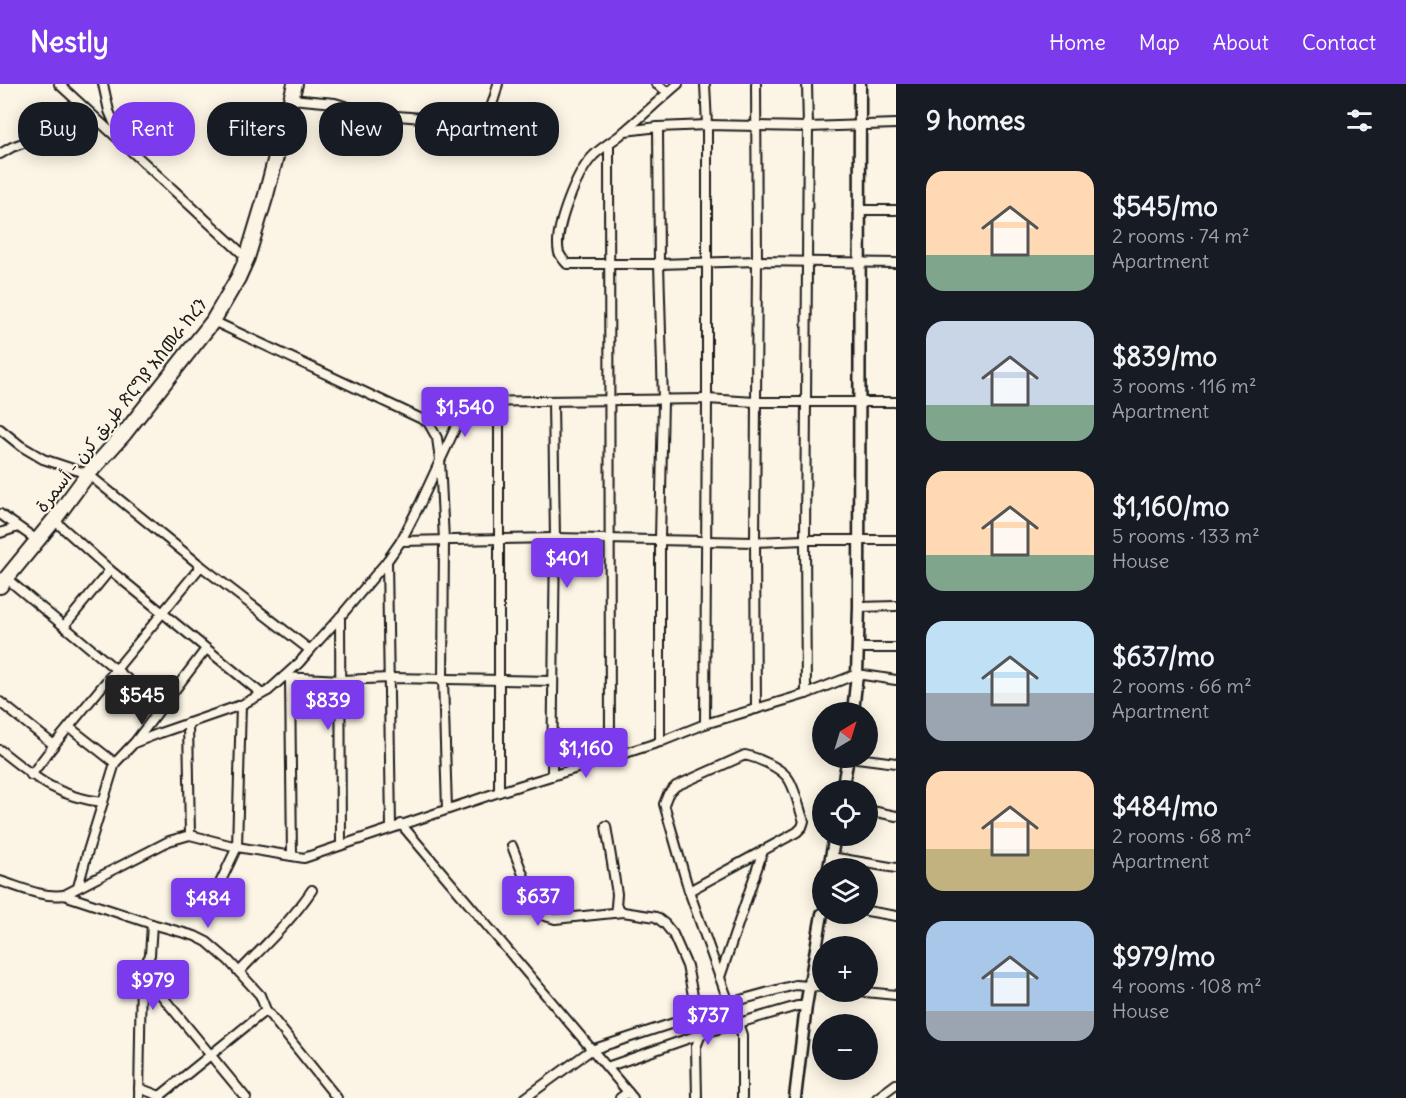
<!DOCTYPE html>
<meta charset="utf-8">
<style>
body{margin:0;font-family:Delius,"Playpen Sans Arabic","Noto Sans Ethiopic",sans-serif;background:#20242c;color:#f1f3f6;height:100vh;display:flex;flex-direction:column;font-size:22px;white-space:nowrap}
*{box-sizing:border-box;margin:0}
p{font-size:20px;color:#9ea1a6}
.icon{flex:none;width:33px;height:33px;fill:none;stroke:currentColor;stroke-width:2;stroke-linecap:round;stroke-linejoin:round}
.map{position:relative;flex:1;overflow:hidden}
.drawer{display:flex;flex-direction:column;background:#171b24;width:510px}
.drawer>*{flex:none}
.banner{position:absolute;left:18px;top:18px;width:570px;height:54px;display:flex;gap:12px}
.needle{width:39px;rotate:38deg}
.buttons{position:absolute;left:812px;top:618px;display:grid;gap:12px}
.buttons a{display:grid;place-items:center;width:66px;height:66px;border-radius:50%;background:#171b24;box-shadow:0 3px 15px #0003;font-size:30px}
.price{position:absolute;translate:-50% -51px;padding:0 14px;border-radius:6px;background:#7c3aed;color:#fff;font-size:20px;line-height:39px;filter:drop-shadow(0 2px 3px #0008)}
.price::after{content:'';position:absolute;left:50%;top:36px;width:18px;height:14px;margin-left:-9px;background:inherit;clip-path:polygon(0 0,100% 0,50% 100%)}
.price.active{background:#222;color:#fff}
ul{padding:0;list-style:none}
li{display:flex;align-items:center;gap:18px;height:150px;padding:0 30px}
li span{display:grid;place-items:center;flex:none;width:168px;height:120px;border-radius:18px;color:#555}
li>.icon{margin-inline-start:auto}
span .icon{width:72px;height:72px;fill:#fffc;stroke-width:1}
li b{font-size:26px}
h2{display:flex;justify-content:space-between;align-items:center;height:72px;padding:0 30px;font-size:26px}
.pill{padding:0 21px;border-radius:24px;background:#171b24;box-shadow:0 3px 15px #0003;font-size:21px;line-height:54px}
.pill.active{background:#7c3aed;color:#fff}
header{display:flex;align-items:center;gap:36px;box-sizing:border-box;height:84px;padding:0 30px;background:#7c3aed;color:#fff}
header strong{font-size:28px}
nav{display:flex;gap:33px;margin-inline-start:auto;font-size:21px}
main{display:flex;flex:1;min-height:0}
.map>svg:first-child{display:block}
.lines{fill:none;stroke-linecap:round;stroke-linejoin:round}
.street-casing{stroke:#1c1c1c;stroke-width:12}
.secondary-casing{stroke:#1c1c1c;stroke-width:15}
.highway-casing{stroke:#1c1c1c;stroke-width:18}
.street{stroke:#fcf5e5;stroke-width:8}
.secondary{stroke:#fcf5e5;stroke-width:10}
.highway{stroke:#fcf5e5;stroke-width:14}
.labels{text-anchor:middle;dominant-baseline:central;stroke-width:4.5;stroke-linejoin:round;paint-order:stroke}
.street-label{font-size:18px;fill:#1c1c1c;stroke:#fcf5e5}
</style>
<header>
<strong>Nestly</strong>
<nav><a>Home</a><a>Map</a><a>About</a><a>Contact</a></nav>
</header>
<main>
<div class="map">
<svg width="896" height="1014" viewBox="0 0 896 1014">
<rect width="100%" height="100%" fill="#fcf5e5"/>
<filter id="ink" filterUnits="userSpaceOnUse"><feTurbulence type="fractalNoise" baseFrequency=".0167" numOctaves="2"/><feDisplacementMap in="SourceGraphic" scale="12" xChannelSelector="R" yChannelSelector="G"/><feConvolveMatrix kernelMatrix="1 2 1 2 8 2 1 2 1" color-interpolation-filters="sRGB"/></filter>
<g filter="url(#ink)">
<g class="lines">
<defs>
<g id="street">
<path d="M59 0 247 174"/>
<path d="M103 0 109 27 122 57"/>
<path d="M656 0 668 8"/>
<path d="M678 0C658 17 639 35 619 52 611 58 601 64 594 71 577 87 553 147 559 169 561 173 564 177 567 180H659L757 177 896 179"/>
<path d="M705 0 707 41V315L705 640"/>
<path d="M756 0 757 177 755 458 756 625"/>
<path d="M291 15 335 19 371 30 475 38C491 33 494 15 498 0"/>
<path d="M658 43 659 180 663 317 660 455V658"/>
<path d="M625 47 658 43 707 41 808 43 896 40"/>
<path d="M609 60 610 674"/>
<path d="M0 70 12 63 94 33"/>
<path d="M859 126H896"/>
<path d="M213 237 428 338 437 354 440 376 444 456 443 595 447 725"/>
<path d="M0 345 21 362 43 375 88 390 201 482 310 566 340 533 387 477 401 457 420 420 466 321 470 318 707 315 755 318H896"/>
<path d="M0 430 37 456"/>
<path d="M54 436 110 486 262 610"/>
<path d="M0 449 18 443"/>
<path d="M401 457 555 454 755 458 805 456H896"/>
<path d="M387 477 391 743"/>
<path d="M6 494 161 623"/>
<path d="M859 523 896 522"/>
<path d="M340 533 341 761"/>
<path d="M64 542 110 486"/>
<path d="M858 564H896"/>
<path d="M284 593 341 596 390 594 553 597"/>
<path d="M290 594 292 772"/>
<path d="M806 610 805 456 808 43 807 0"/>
<path d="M0 618 54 661"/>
<path d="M188 639 190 751"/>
<path d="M69 643 115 679"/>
<path d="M135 658 206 565"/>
<path d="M0 666C34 693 58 714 103 718"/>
<path d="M857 674 896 679"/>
<path d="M31 691 54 661 201 482"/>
<path d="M552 692 555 454 553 318"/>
<path d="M499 708V318"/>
<path d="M867 726 896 732"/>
<path d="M401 740 633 1014"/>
<path d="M606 742 617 810 616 822 623 828 656 833 665 840 673 850 687 882 701 950 696 963 697 1014"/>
<path d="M512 762 536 824 542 831 555 835 623 828"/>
<path d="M831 773 896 784"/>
<path d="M0 797C20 803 42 814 64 811L152 840 195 852 207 858 229 877 260 911 266 926 337 1014"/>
<path d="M78 803 87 770 115 679 134 659 160 649 241 621 268 607 299 579 310 566"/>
<path d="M689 807 797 748 802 743 804 737C799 725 795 702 787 693 779 683 758 674 745 671L676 702 668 710 664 720 689 807 729 919 738 939 742 951V1014"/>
<path d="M64 811 169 757 190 751 237 763 304 774 499 708 610 674 660 658 705 640 806 610 857 590 896 596"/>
<path d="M210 820 237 763 241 621"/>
<path d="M867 827 896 832"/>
<path d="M239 888C264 862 292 836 312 806"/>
<path d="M141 889 157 906 246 1014"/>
<path d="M720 893 763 767"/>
<path d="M865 908 896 911"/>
<path d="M607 983 701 950 797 922H806"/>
<path d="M139 1004 160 1012 161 1014"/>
<path d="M160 1012 266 926"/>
<path d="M139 1014 141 889 150 871 152 840"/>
<path d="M525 1014 591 966 698 931 729 919 795 901 822 903"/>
<path d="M620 1014 628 1008"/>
<path d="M877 1014 896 1000"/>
</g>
<g id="secondary">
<path d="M853 628 857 590 859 523 860 0"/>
<path d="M842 706 848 674"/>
<path d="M829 784 835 752"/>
<path d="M795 1014 806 922 822 830"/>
</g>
<path id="highway" d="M0 502 54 436 88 390 124 350 213 237 238 194 247 174 266 111 295 0"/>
</defs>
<!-- street casing -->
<use href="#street" class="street-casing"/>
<!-- secondary casing -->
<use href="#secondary" class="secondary-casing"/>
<!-- highway casing -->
<use href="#highway" class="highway-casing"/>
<!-- street -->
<use href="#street" class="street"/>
<!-- secondary -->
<use href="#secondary" class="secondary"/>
<!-- highway -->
<use href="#highway" class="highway"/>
</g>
</g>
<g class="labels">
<!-- street labels -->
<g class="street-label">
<text transform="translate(121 321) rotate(-52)">طريق كرن - أسمرة ጽርግያ አስመራ ከረን</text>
</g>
</g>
</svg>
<div class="buttons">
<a><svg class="needle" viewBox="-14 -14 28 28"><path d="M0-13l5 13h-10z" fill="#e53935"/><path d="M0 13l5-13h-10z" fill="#9ea1a6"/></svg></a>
<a><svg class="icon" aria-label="locate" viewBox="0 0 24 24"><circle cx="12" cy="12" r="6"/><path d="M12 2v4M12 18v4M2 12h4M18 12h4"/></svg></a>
<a><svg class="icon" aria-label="layers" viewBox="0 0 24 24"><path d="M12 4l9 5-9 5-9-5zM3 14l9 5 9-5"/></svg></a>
<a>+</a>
<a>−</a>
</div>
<b class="price" style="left:465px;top:354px">$1,540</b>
<b class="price" style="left:567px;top:505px">$401</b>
<b class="price active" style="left:142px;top:642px">$545</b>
<b class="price" style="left:328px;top:647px">$839</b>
<b class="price" style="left:586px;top:695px">$1,160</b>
<b class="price" style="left:538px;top:843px">$637</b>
<b class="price" style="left:208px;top:845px">$484</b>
<b class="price" style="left:153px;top:927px">$979</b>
<b class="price" style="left:708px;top:962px">$737</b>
<div class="banner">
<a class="pill">Buy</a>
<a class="pill active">Rent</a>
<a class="pill">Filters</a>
<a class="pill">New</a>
<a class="pill">Apartment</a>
</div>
</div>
<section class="drawer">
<h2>9 homes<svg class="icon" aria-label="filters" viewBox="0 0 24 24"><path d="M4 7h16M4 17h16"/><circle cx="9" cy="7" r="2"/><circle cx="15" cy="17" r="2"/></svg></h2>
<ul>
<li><span style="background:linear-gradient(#ffd9b3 70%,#7fa58c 0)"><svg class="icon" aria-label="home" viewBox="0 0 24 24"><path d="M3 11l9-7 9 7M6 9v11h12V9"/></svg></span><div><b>$545/mo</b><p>2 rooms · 74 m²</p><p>Apartment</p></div></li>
<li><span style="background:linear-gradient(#c9d6e8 70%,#7fa58c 0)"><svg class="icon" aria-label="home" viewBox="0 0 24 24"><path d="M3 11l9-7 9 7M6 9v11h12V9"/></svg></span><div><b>$839/mo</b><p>3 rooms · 116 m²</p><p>Apartment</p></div></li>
<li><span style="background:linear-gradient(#ffd9b3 70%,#7fa58c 0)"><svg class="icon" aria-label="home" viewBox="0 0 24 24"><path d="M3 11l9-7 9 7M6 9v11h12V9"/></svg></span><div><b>$1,160/mo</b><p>5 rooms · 133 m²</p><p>House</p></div></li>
<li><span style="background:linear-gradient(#bfe0f5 60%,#9aa5b1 0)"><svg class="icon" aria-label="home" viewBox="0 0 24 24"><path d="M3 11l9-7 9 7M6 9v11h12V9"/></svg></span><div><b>$637/mo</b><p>2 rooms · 66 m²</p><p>Apartment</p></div></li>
<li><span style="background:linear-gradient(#ffd9b3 65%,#c2b280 0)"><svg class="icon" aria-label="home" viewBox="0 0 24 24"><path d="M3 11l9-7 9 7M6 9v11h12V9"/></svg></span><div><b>$484/mo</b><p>2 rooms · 68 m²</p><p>Apartment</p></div></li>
<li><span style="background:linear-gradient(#a9c7e8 75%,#9aa5b1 0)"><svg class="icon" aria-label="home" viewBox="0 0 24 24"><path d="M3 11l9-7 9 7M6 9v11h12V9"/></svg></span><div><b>$979/mo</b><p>4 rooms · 108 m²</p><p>House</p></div></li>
</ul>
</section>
</main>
